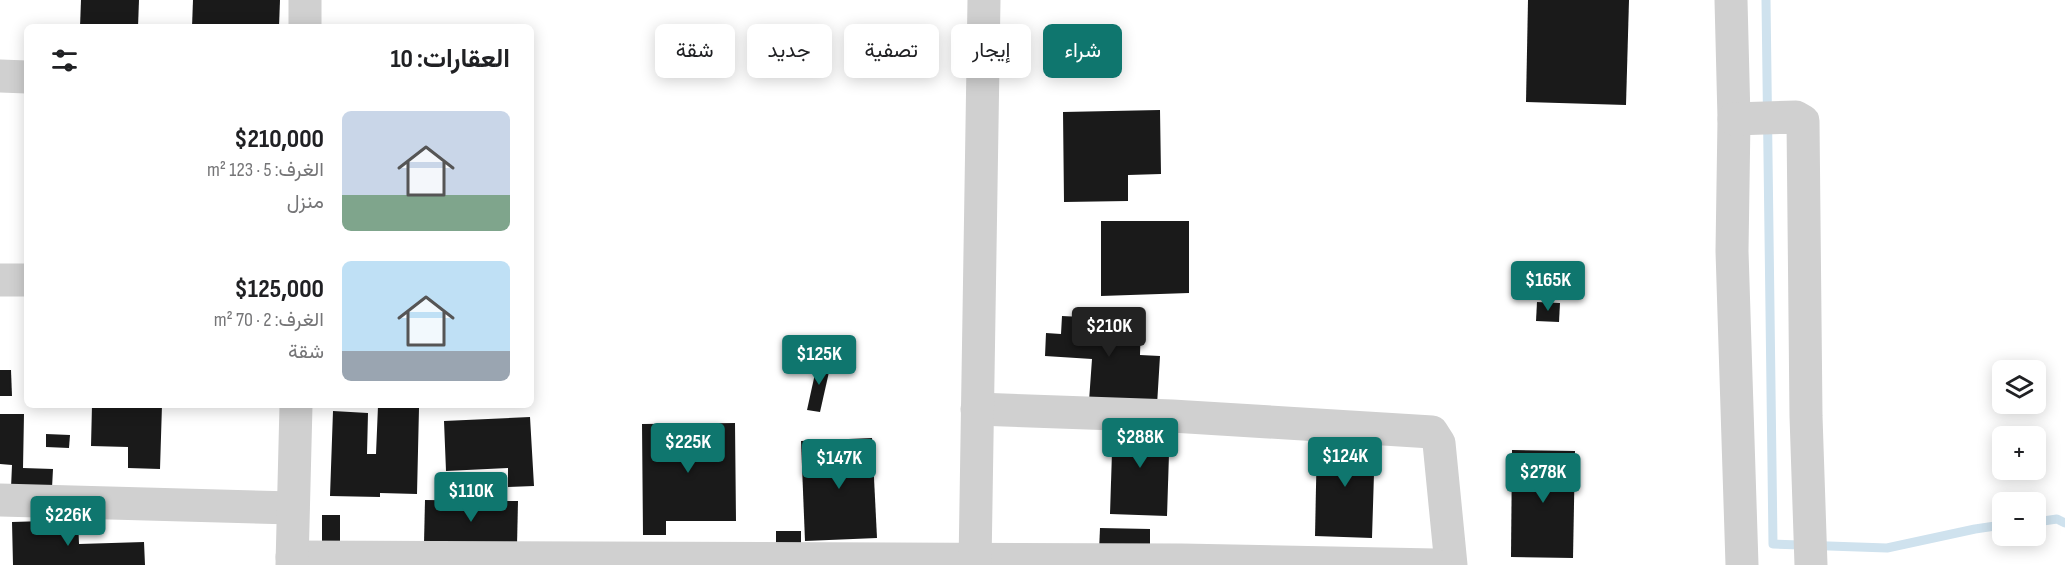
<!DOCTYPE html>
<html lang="ar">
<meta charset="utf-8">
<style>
body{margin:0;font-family:"Sofia Sans Condensed",Vazirmatn,sans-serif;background:#f2f2f2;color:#202124;direction:rtl;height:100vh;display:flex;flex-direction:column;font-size:22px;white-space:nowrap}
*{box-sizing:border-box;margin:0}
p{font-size:20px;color:#757577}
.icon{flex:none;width:33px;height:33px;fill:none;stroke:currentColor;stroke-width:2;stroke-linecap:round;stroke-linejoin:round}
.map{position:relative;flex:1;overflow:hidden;direction:ltr}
.drawer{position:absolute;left:24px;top:24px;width:510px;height:384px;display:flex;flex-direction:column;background:#fff;border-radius:9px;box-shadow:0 3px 15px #0003;direction:rtl}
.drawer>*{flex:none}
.banner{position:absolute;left:552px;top:24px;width:570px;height:54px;direction:rtl;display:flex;gap:12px}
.controls{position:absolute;left:1992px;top:360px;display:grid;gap:12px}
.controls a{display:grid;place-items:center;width:54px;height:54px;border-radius:9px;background:#fff;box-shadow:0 3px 15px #0003;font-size:30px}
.price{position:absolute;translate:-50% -51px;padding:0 14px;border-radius:6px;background:#0f766e;color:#fff;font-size:20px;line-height:39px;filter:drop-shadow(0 2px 3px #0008)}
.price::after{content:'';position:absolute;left:50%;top:36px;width:18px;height:14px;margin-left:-9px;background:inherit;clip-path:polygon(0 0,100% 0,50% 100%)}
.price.current{background:#222;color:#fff}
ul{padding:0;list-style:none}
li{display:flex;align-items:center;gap:18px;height:150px;padding:0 24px}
li span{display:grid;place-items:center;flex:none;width:168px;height:120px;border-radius:9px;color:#555}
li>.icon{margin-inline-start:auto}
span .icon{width:72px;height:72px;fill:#fffc;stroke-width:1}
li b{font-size:26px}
h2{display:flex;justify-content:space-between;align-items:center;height:72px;padding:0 24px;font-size:26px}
.pill{padding:0 21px;border-radius:9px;background:#fff;box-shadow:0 3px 15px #0003;font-size:21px;line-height:54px}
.pill.current{background:#0f766e;color:#fff}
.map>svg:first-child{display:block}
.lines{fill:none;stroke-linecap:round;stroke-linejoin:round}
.stream{stroke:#cfe2ee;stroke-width:9}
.building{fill:#1a1a1a}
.minor{stroke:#d0d0d0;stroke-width:33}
</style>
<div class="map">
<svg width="2065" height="565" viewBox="0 0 2065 565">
<rect width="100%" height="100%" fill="#fff"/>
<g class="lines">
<!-- stream -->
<g class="stream">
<path d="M1766 0 1773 544 1887 548 1975 529 2002 525"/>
<path d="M2036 522 2057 519 2065 523"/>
</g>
</g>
<!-- building -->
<g class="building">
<path d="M81 0H139L138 27H80Z"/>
<path d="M193 0H280L279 27H192Z"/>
<path d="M1528 0H1629L1626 105 1526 102Z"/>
<path d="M1160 110 1161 174 1128 175V201L1064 202 1063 112Z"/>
<path d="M1101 221H1189V293L1101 296Z"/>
<path d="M1537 302 1560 303 1559 322 1536 321Z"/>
<path d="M1062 316 1141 320 1140 355 1160 356 1157 405 1089 401 1092 359 1045 356 1046 333 1061 334Z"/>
<path d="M818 360 831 363 820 412 807 410Z"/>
<path d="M0 370H11L12 396H0Z"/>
<path d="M92 405H162L160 469 128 468V447L91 446Z"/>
<path d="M378 406 419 408 417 494 380 493V497L330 496 333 411 368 413 367 454H376Z"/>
<path d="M0 414H24L23 468 53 469 52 488H11L12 465 0 464Z"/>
<path d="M530 417 534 486 508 487V468L446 471 444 421Z"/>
<path d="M1113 421 1170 423 1167 516 1110 514Z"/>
<path d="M735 423 736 521H666V535H643L642 424Z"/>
<path d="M46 434 70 435 69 448 46 447Z"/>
<path d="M872 438 877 538 805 541 801 441Z"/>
<path d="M1317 439 1375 441 1372 538 1315 536Z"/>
<path d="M1512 450 1575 451 1573 558 1511 557Z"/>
<path d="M425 500 518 501 517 546 424 544Z"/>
<rect x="322" y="515" width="18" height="26"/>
<path d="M78 520 79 544 144 542 145 565H13L12 522Z"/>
<path d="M1100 528 1150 529V552L1099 551Z"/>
<rect x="776" y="531" width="25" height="24"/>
</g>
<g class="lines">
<!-- minor -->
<g class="minor">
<path d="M1731 0 1734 119 1732 251 1742 565"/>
<path d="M305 27V0"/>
<path d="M0 76 27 77"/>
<path d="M1734 119 1796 117 1803 121 1806 416 1811 565"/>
<path d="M0 280H27"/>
<path d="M977 409 1172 416 1432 432 1439 443 1451 565"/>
<path d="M0 500 293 508"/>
<path d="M292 557 1182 560 1435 565"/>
<path d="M292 565 296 405"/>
<path d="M975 565 984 0"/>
</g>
</g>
</svg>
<div class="controls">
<a><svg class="icon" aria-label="layers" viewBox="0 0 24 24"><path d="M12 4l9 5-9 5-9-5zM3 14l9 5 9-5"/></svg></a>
<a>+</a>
<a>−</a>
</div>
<b class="price" style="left:1548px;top:312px">$165K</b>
<b class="price current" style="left:1109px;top:358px">$210K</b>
<b class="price" style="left:819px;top:386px">$125K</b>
<b class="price" style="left:1140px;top:469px">$288K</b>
<b class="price" style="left:688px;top:474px">$225K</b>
<b class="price" style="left:1345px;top:488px">$124K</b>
<b class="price" style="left:839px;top:490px">$147K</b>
<b class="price" style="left:1543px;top:504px">$278K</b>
<b class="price" style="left:471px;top:523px">$110K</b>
<b class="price" style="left:68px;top:547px">$226K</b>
<div class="banner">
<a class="pill current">شراء</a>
<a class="pill">إيجار</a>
<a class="pill">تصفية</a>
<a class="pill">جديد</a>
<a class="pill">شقة</a>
</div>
<section class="drawer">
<h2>العقارات: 10<svg class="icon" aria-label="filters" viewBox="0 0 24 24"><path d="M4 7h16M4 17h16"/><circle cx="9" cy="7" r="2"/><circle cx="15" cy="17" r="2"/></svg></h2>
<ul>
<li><span style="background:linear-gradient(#c9d6e8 70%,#7fa58c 0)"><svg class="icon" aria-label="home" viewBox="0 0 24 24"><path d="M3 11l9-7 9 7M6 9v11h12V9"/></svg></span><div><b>$210,000</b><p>الغرف: 5 · 123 m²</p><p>منزل</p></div></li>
<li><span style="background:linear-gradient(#bfe0f5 75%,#9aa5b1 0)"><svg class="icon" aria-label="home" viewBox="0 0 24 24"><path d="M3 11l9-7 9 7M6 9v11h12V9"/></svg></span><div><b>$125,000</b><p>الغرف: 2 · 70 m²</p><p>شقة</p></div></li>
</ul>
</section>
</div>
